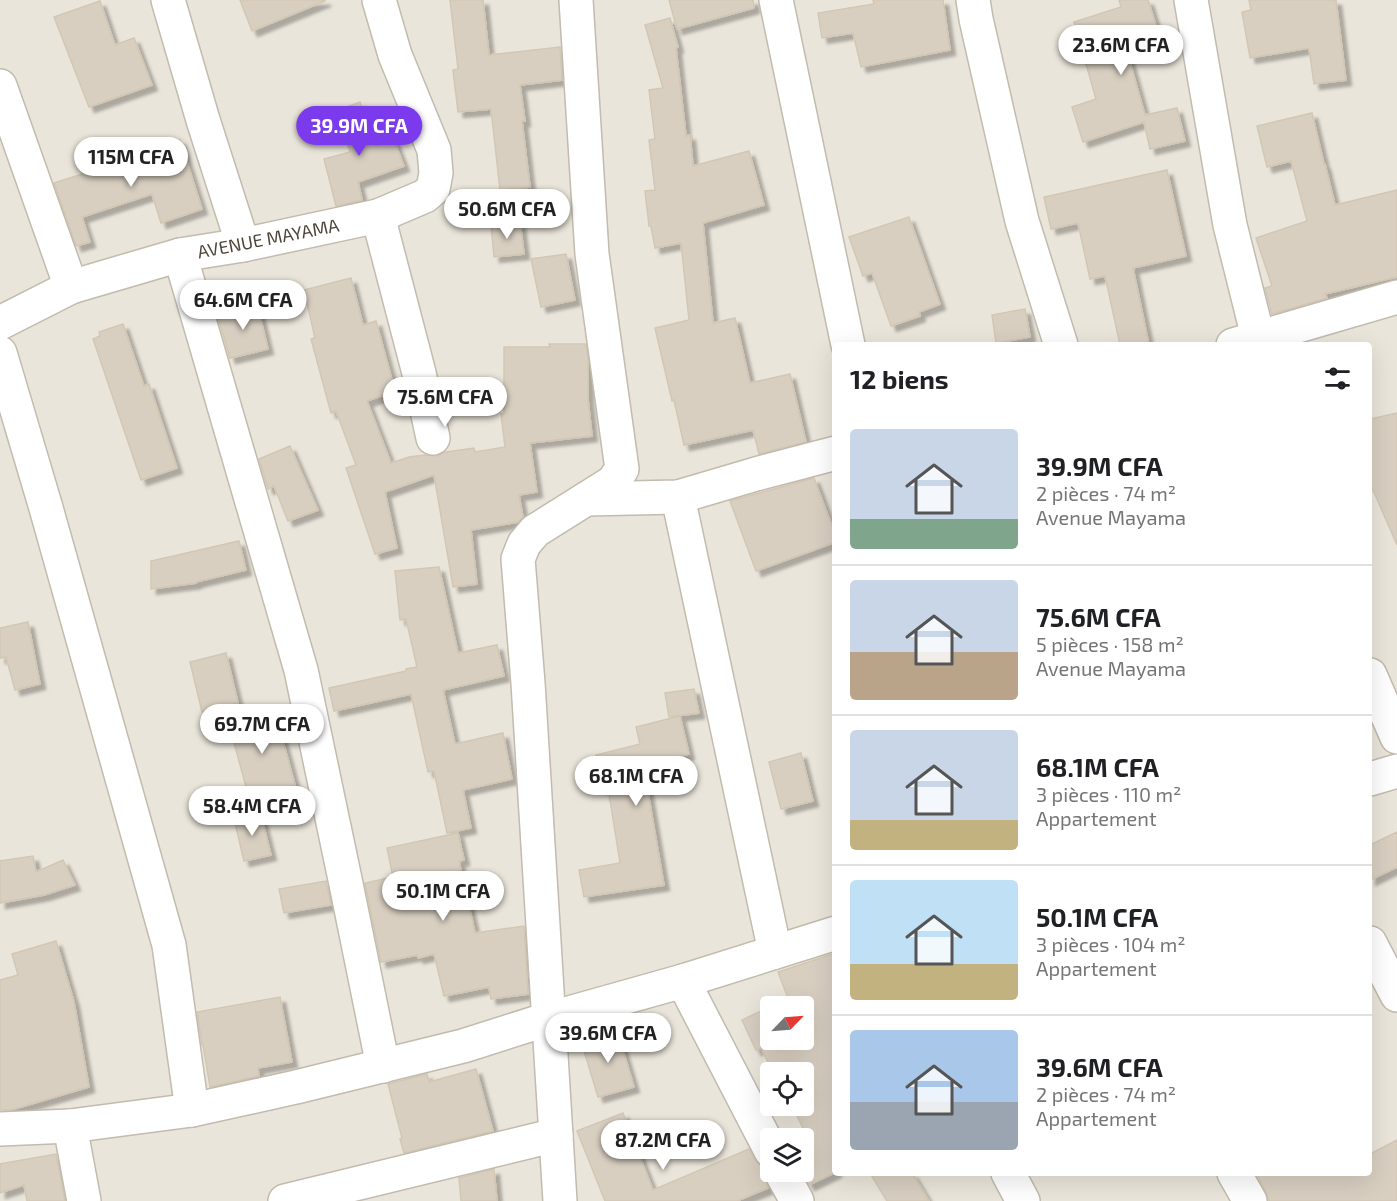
<!DOCTYPE html>
<html lang="fr">
<meta charset="utf-8">
<style>
body{margin:0;font-family:"Exo 2",sans-serif;background:#f2f2f2;color:#202124;height:100vh;display:flex;flex-direction:column;font-size:22px;white-space:nowrap}
*{box-sizing:border-box;margin:0}
p{font-size:20px;color:#757577}
.icon{flex:none;width:33px;height:33px;fill:none;stroke:currentColor;stroke-width:2;stroke-linecap:round;stroke-linejoin:round}
.map{position:relative;flex:1;overflow:hidden}
.drawer{position:absolute;left:832px;top:342px;width:540px;height:834px;display:flex;flex-direction:column;background:#fff;border-radius:6px;box-shadow:0 6px 24px #0002}
.drawer>*{flex:none}
.needle{width:39px;rotate:65deg}
.controls{position:absolute;left:760px;top:996px;display:grid;gap:12px}
.controls a{display:grid;place-items:center;width:54px;height:54px;border-radius:6px;background:#fff;box-shadow:0 6px 24px #0002;font-size:30px}
.price{position:absolute;translate:-50% -51px;padding:0 14px;border-radius:21px;background:#fff;color:#222;font-size:20px;line-height:39px;filter:drop-shadow(0 2px 3px #0008)}
.price::after{content:'';position:absolute;left:50%;top:36px;width:18px;height:14px;margin-left:-9px;background:inherit;clip-path:polygon(0 0,100% 0,50% 100%)}
.price.current{background:#7c3aed;color:#fff}
ul{padding:0;list-style:none}
li{display:flex;align-items:center;gap:18px;height:150px;padding:0 18px}
li+li{border-top:2px solid #e0e0e0}
li span{display:grid;place-items:center;flex:none;width:168px;height:120px;border-radius:6px;color:#555}
li>.icon{margin-inline-start:auto}
span .icon{width:72px;height:72px;fill:#fffc;stroke-width:1}
li b{font-size:26px}
h2{display:flex;justify-content:space-between;align-items:center;height:72px;padding:0 18px;font-size:26px}
.map>svg:first-child{display:block}
.residential{fill:#eae5da;fill-rule:evenodd}
.building{fill:#d8cfc1;stroke:#d3c7b4;stroke-width:1.5;fill-rule:evenodd;filter:url(#shadow)}
.lines{fill:none;stroke-linecap:round;stroke-linejoin:round}
.minor-casing{stroke:#c2bbae;stroke-width:36}
.minor{stroke:#fff;stroke-width:33}
.labels{text-anchor:middle;dominant-baseline:central;stroke-width:6;stroke-linejoin:round;paint-order:stroke}
.street-label{font-size:18px;fill:#4b4439;stroke:#fff}
</style>
<div class="map">
<svg width="1397" height="1201" viewBox="0 0 1397 1201">
<defs>
<filter id="shadow"><feDropShadow dx="5.5" dy="5.5" stdDeviation="1.5" flood-color="#0004"/></filter>
</defs>
<rect width="100%" height="100%" fill="#f6f3ec"/>
<!-- residential -->
<path class="residential" d="M0 0H1397V1201H0ZM836 345H1370V1173H836ZM771 1006H804V1040H771ZM771 1072H804V1106H771ZM771 1138H804V1172H771Z"/>
<!-- building -->
<g class="building">
<path d="M240 0H325V1L252 31Z"/>
<path d="M450 0H483L489 55 560 47 562 80 520 85 525 121H522L530 187 500 190 491 109 458 112 453 70 458 69Z"/>
<path d="M669 0H753L754 8 677 29Z"/>
<path d="M873 0H943L950 50 861 67 853 33 822 38 818 13 874 4Z"/>
<path d="M1119 0H1148L1161 42 1127 52 1145 115 1177 108 1185 141 1150 149 1144 122 1083 142 1072 107 1096 99 1074 22 1121 7Z"/>
<path d="M1249 0H1336L1346 80 1314 84 1309 48 1250 58 1242 12 1251 10Z"/>
<path d="M100 1 115 45 134 38 152 85 89 107 54 17Z"/>
<path d="M670 18 678 47 676 48 686 136 690 135 693 166 749 151 764 205 703 223 713 323 735 318 750 383 790 374 806 442 759 454 753 430 684 445 674 400 672 401 655 328 689 320 681 243 655 248 651 226H649L645 191 655 190 649 140 655 139 649 90 663 88 645 25Z"/>
<path d="M360 102 375 146 394 140 404 166 358 182 362 200 336 206 324 159 350 152 336 111Z"/>
<path d="M1312 113 1324 164H1325L1335 205 1397 190V277L1325 294 1327 298 1272 314 1265 288 1272 286 1256 238 1307 221 1291 161 1267 167 1257 126Z"/>
<path d="M180 140 202 209 161 223 152 194 82 217 90 242 76 246 54 183 139 156 138 153Z"/>
<path d="M1167 170 1186 256 1133 268 1149 345H1120L1105 276 1090 279 1078 223 1051 229 1044 197Z"/>
<path d="M909 217 940 304 919 312 920 316 891 326 872 273 863 276 849 237Z"/>
<path d="M520 222 524 254 494 257 491 225Z"/>
<path d="M566 254 575 300 541 307 531 259Z"/>
<path d="M351 278 363 325 376 321 395 391 367 401 391 463 409 457 425 455 436 456 446 452 474 448 475 452 505 447 501 414H504V347H550L549 344H586L588 359V399L592 436 530 443 537 492 519 495 523 517 518 522 471 530 477 584 453 587 434 475 385 492 397 548 375 554 346 468 356 465 336 411 331 413 311 339 315 338 304 290Z"/>
<path d="M257 304 268 349 230 358 217 314Z"/>
<path d="M1025 309 1030 337 996 343 992 315Z"/>
<path d="M123 324 144 386 149 384 177 468 141 480 93 339 100 336 99 332Z"/>
<path d="M1397 413V545L1370 483V419Z"/>
<path d="M290 446 318 510 288 521 274 486 268 489 259 459Z"/>
<path d="M814 478 836 537V542L756 571 730 501Z"/>
<path d="M239 541 246 570 196 582V583L151 589V561Z"/>
<path d="M439 567 458 653 497 645 504 676 443 690 455 744 503 733 512 779 463 790 471 828 447 833 434 771 428 772 411 694 334 711 329 688 406 671V669L417 667 406 619 400 620 395 571Z"/>
<path d="M28 622 40 684 15 690 6 657 0 658V628Z"/>
<path d="M226 653 238 703 202 712 190 662Z"/>
<path d="M694 689 699 713 669 717 665 693Z"/>
<path d="M275 712 295 785 249 798 229 724Z"/>
<path d="M680 716 689 754 682 756 686 771 646 781 664 885 584 897 579 870 620 863 609 794 606 795 596 755 640 744 636 727Z"/>
<path d="M801 753 813 801 781 809 769 762Z"/>
<path d="M260 812 271 855 244 861 234 819Z"/>
<path d="M1397 832V867L1370 880V845Z"/>
<path d="M458 833 464 860 459 861 475 933 524 926 528 994 491 999 489 987 444 996 434 954 418 958 417 955 381 962 365 883 393 877 387 848Z"/>
<path d="M33 856 36 872 63 860 75 885 44 895 0 903V861Z"/>
<path d="M326 881 331 905 284 913 279 889Z"/>
<path d="M56 941 74 1002 89 1087 11 1110H0V980L18 975 12 954Z"/>
<path d="M836 953V1172L809 1185 802 1172H804V1138H786L785 1137 803 1128 792 1106H804V1072H773L761 1048 756 1050 742 1020 788 998 778 972ZM771 1006H804V1040H771Z"/>
<path d="M280 997 292 1062 258 1068 259 1076 210 1087 203 1045H202L197 1012Z"/>
<path d="M617 1030 634 1087 598 1097 581 1041Z"/>
<path d="M476 1069 493 1131 404 1153 400 1139 402 1138 388 1084 427 1074 429 1082Z"/>
<path d="M623 1113 653 1190 749 1149 755 1160 763 1168 762 1172 768 1188 737 1201H605L577 1131Z"/>
<path d="M1397 1140V1201H1269L1266 1192 1256 1173H1370V1154Z"/>
<path d="M56 1154 65 1201H27L24 1185 0 1193V1164Z"/>
<path d="M494 1169 497 1201H461L459 1178Z"/>
<path d="M870 1173H912L929 1201H887Z"/>
</g>
<g class="lines">
<defs>
<g id="minor">
<path d="M168 0 203 120 243 245"/>
<path d="M776 0 848 345"/>
<path d="M973 0 976 19 1022 221 1061 345"/>
<path d="M1191 0 1230 225 1260 345"/>
<path d="M0 86 71 287"/>
<path d="M378 216 419 373 433 438"/>
<path d="M180 255 301 670 346 884 383 1066"/>
<path d="M0 323 71 287 180 255 243 245 378 216 425 196 433 189 436 173 434 150 395 55 379 0"/>
<path d="M1233 345 1397 297"/>
<path d="M0 353 46 508 169 945 192 1110"/>
<path d="M678 497 775 952"/>
<path d="M586 499 678 497 756 474 836 453"/>
<path d="M1370 675 1397 737"/>
<path d="M1370 779 1397 771"/>
<path d="M1370 943 1397 995"/>
<path d="M683 981 771 1151"/>
<path d="M70 1126 84 1201"/>
<path d="M0 1129 70 1126 192 1110 296 1087 463 1046 548 1019 683 981 836 933"/>
<path d="M781 1172 797 1201"/>
<path d="M1008 1173 1023 1201"/>
<path d="M1234 1173 1250 1201"/>
<path d="M285 1201 556 1135"/>
<path d="M560 1201 528 683 518 559 524 544 535 531 613 482 622 469 592 254 576 0"/>
</g>
</defs>
<!-- minor casing -->
<use href="#minor" class="minor-casing"/>
<!-- minor -->
<use href="#minor" class="minor"/>
</g>
<g class="labels">
<!-- street labels -->
<g class="street-label">
<text transform="translate(268 238) rotate(-11)">AVENUE MAYAMA</text>
</g>
</g>
</svg>
<div class="controls">
<a><svg class="needle" viewBox="-14 -14 28 28"><path d="M0-13l5 13h-10z" fill="#e53935"/><path d="M0 13l5-13h-10z" fill="#757577"/></svg></a>
<a><svg class="icon" aria-label="locate" viewBox="0 0 24 24"><circle cx="12" cy="12" r="6"/><path d="M12 2v4M12 18v4M2 12h4M18 12h4"/></svg></a>
<a><svg class="icon" aria-label="layers" viewBox="0 0 24 24"><path d="M12 4l9 5-9 5-9-5zM3 14l9 5 9-5"/></svg></a>
</div>
<b class="price" style="left:1121px;top:76px">23.6M CFA</b>
<b class="price current" style="left:359px;top:157px">39.9M CFA</b>
<b class="price" style="left:131px;top:188px">115M CFA</b>
<b class="price" style="left:507px;top:240px">50.6M CFA</b>
<b class="price" style="left:243px;top:331px">64.6M CFA</b>
<b class="price" style="left:445px;top:428px">75.6M CFA</b>
<b class="price" style="left:262px;top:755px">69.7M CFA</b>
<b class="price" style="left:636px;top:807px">68.1M CFA</b>
<b class="price" style="left:252px;top:837px">58.4M CFA</b>
<b class="price" style="left:443px;top:922px">50.1M CFA</b>
<b class="price" style="left:608px;top:1064px">39.6M CFA</b>
<b class="price" style="left:663px;top:1171px">87.2M CFA</b>
<section class="drawer">
<h2>12 biens<svg class="icon" aria-label="filters" viewBox="0 0 24 24"><path d="M4 7h16M4 17h16"/><circle cx="9" cy="7" r="2"/><circle cx="15" cy="17" r="2"/></svg></h2>
<ul>
<li><span style="background:linear-gradient(#c9d6e8 75%,#7fa58c 0)"><svg class="icon" aria-label="home" viewBox="0 0 24 24"><path d="M3 11l9-7 9 7M6 9v11h12V9"/></svg></span><div><b>39.9M CFA</b><p>2 pièces · 74 m²</p><p>Avenue Mayama</p></div></li>
<li><span style="background:linear-gradient(#c9d6e8 60%,#b9a48a 0)"><svg class="icon" aria-label="home" viewBox="0 0 24 24"><path d="M3 11l9-7 9 7M6 9v11h12V9"/></svg></span><div><b>75.6M CFA</b><p>5 pièces · 158 m²</p><p>Avenue Mayama</p></div></li>
<li><span style="background:linear-gradient(#c9d6e8 75%,#c2b280 0)"><svg class="icon" aria-label="home" viewBox="0 0 24 24"><path d="M3 11l9-7 9 7M6 9v11h12V9"/></svg></span><div><b>68.1M CFA</b><p>3 pièces · 110 m²</p><p>Appartement</p></div></li>
<li><span style="background:linear-gradient(#bfe0f5 70%,#c2b280 0)"><svg class="icon" aria-label="home" viewBox="0 0 24 24"><path d="M3 11l9-7 9 7M6 9v11h12V9"/></svg></span><div><b>50.1M CFA</b><p>3 pièces · 104 m²</p><p>Appartement</p></div></li>
<li><span style="background:linear-gradient(#a9c7e8 60%,#9aa5b1 0)"><svg class="icon" aria-label="home" viewBox="0 0 24 24"><path d="M3 11l9-7 9 7M6 9v11h12V9"/></svg></span><div><b>39.6M CFA</b><p>2 pièces · 74 m²</p><p>Appartement</p></div></li>
</ul>
</section>
</div>
